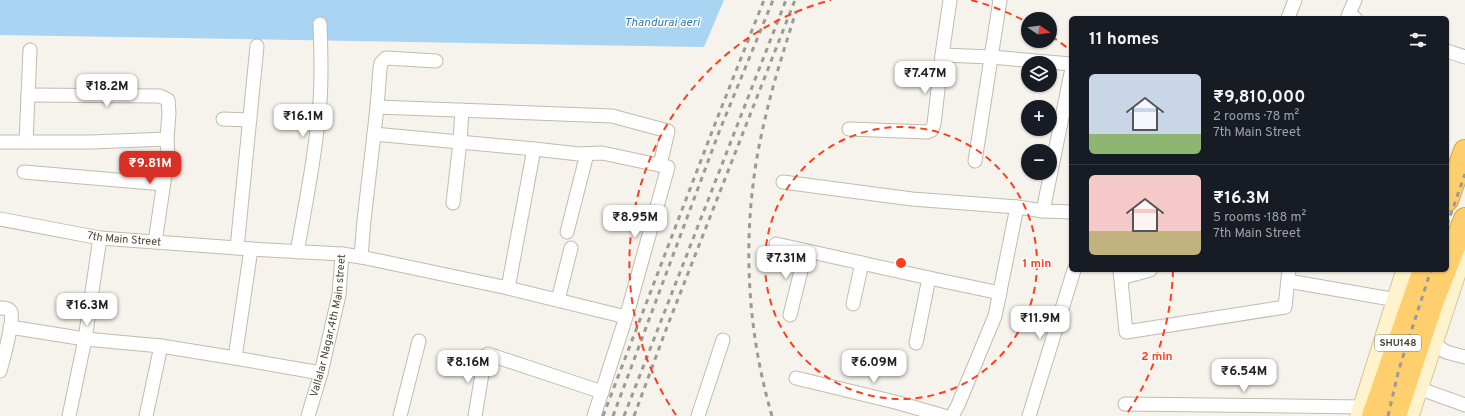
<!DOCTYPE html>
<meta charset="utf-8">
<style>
body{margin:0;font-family:Overpass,sans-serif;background:#20242c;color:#f1f3f6;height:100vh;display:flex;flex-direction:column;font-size:15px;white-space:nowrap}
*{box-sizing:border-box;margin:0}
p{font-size:13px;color:#9ea1a6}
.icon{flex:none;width:22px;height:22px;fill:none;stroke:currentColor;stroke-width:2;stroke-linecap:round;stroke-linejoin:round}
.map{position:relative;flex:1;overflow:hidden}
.side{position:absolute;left:1069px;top:16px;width:380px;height:256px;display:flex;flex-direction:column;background:#171b24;border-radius:6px;box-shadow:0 1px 3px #0004}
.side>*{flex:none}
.needle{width:26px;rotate:103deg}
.controls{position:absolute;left:1021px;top:12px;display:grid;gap:8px}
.controls a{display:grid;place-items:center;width:36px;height:36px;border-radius:50%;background:#171b24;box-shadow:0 1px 3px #0004;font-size:20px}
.price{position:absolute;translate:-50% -34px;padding:0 9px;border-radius:8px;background:#fff;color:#222;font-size:13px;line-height:26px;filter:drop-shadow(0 1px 2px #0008)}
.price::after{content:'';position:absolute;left:50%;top:24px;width:12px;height:9px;margin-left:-6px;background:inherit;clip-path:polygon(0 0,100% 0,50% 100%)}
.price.active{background:#d93025;color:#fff}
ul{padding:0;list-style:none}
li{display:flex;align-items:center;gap:12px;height:100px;padding:0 20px}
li+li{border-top:1px solid #363941}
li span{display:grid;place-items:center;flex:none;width:112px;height:80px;border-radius:6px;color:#555}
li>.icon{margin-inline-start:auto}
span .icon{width:48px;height:48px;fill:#fffc;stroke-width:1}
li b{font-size:17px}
h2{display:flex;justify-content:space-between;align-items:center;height:48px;padding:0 20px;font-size:17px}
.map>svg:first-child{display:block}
.water{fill:#a9d4f2}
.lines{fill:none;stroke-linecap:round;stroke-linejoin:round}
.street-casing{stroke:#c2bbae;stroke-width:15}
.secondary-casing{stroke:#d6c79b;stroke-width:21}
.highway-casing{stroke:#e0a43c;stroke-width:24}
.street{stroke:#fff;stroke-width:13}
.secondary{stroke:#fff3cd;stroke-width:19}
.highway{stroke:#ffcf6e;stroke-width:22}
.rail{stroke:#9a9a9a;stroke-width:3;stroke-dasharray:5 5;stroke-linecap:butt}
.ring{fill:none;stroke:#fc3f1d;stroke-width:2;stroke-dasharray:7 5}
.labels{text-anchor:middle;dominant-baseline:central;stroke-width:3;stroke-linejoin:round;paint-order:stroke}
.shield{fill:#fff;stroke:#817c74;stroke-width:1}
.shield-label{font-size:10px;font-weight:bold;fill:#4b4439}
.street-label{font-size:11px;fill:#4b4439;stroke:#fff}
.water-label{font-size:12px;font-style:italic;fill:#2e7ab2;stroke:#fff}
.centre{fill:#fc3f1d;stroke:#fff;stroke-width:2}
.ring-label{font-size:12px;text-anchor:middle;font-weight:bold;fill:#fc3f1d;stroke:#fff;stroke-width:3;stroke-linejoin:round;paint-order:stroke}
</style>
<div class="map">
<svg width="1465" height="416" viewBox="0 0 1465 416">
<rect width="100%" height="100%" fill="#f6f3ec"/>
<!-- water -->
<path class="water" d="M0 0H724L704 47 0 35Z"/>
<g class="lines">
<defs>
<g id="street">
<path d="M1355 0 1348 16 1355 18"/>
<path d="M1288 18 1295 0"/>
<path d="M1447 51 1465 57"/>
<path d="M942 55 991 57 1071 64"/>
<path d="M28 95 160 96 168 100 169 113 167 139"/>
<path d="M377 107 380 69 381 63 386 58 436 61"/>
<path d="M223 119 250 120"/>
<path d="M849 129 927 132 932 130 934 124 942 55 950 0"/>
<path d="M374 134 377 107 612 116 668 131 660 165"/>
<path d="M0 142H91L167 139 168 155 155 242"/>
<path d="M26 142 30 50"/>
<path d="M975 161 1000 0"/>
<path d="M24 172 163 184"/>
<path d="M783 182 912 199 1017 207 1043 211 1071 212"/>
<path d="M453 203 460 142 462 110"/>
<path d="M1043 211 1071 73"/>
<path id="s1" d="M0 219 100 238 251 249"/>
<path d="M567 232 587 154"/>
<path d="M776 244 929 278 916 343"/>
<path d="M237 248 257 46"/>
<path d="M297 252C306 202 316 151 320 101 322 75 321 50 320 24"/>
<path d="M1120 270 1126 332 1285 307 1289 270"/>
<path d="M929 278 1000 293"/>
<path d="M1121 278 1150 270"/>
<path d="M1288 281 1397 300"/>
<path d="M508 288 361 257 364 220 374 134 534 149"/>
<path d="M558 300 571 248"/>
<path d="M853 304 862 263"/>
<path d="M0 308C4 308 9 308 11 312 14 321 3 360 0 371"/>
<path d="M790 315 806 251"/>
<path d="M10 327 85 339 161 346"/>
<path d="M1433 343 1446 352 1465 357"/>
<path d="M235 358 321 373"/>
<path d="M796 378 899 403 944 416"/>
<path d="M1418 388 1465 405"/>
<path d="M1125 404 1363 407"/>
<path d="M69 416 85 339 100 238"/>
<path d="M146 416 161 346 235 358 251 249 342 254"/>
<path id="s2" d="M308 416 321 373 339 295 342 254 361 257"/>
<path d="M400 416 419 341"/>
<path d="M475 416 485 356 488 354 602 392"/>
<path d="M594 416 626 317 629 307 668 167 602 153 579 154 534 149 508 288 626 317"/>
<path d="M698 416 723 340"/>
<path d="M952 416 958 405 995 316 1017 207"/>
<path d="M1029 416 1074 270"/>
</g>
<g id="secondary">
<path d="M1360 416 1406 270"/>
<path d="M1409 416 1465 246"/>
</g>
<g id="highway">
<path d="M1447 200 1465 151"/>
<path d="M1447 265 1465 219"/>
<path d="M1373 416 1424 270"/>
<path d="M1395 416 1432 303 1445 270"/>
</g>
</defs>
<!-- street casing -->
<use href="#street" class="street-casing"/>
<!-- secondary casing -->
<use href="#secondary" class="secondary-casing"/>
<!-- highway casing -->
<use href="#highway" class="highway-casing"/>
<!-- street -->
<use href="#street" class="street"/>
<!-- secondary -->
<use href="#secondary" class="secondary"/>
<!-- highway -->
<use href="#highway" class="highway"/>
<!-- rail -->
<g class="rail">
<path d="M1447 225 1465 174"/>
<path d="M603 416 713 129 764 0"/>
<path d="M613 416 719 132 773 0"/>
<path d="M624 416 786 0"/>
<path d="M634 416 667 327 795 0"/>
<path d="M772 416C744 320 741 217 765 119 773 83 785 47 796 11"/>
<path d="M1388 416 1399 369 1431 270"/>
</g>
</g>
<!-- distance rings -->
<g class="ring">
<circle cx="901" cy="263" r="136"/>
<path d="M1173 270A272 272 0 0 1 1126 415M676 415A272 272 0 0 1 831 0M971 0A272 272 0 0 1 1027 22M1051 36A272 272 0 0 1 1070 50"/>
</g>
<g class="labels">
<!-- shield labels -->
<rect class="shield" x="1375" y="335" width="46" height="16" rx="3"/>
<g class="shield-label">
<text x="1398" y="343">SHU148</text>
</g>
<!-- street labels -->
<g class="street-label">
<text stroke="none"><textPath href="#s1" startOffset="126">7th Main Street</textPath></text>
<text stroke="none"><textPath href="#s2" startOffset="93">Vallalar Nagar,4th Main street</textPath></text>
</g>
<!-- water labels -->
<g class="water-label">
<text x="662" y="23">Thandurai aeri</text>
</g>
</g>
<circle cx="901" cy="263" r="6" class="centre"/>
<g class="ring-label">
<text x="1037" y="267">1 min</text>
<text x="1157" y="360">2 min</text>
</g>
</svg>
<div class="controls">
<a><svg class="needle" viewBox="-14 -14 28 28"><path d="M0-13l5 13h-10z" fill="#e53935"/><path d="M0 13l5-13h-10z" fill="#9ea1a6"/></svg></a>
<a><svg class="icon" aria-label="layers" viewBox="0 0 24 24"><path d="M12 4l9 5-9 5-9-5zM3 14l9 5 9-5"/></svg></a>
<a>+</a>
<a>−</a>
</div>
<b class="price" style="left:925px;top:95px">₹7.47M</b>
<b class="price" style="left:107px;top:108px">₹18.2M</b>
<b class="price" style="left:303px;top:138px">₹16.1M</b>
<b class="price active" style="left:150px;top:185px">₹9.81M</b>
<b class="price" style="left:635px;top:239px">₹8.95M</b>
<b class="price" style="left:786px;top:280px">₹7.31M</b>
<b class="price" style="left:87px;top:327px">₹16.3M</b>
<b class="price" style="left:1040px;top:340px">₹11.9M</b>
<b class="price" style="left:468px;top:384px">₹8.16M</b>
<b class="price" style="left:874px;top:384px">₹6.09M</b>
<b class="price" style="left:1244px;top:393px">₹6.54M</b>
<section class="side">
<h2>11 homes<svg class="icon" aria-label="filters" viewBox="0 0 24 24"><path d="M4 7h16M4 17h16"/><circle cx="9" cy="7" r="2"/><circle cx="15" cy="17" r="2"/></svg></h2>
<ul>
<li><span style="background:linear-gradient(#c9d6e8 75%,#8fb573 0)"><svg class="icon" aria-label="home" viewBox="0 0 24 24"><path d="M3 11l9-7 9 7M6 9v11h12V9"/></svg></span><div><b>₹9,810,000</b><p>2 rooms · 78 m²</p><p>7th Main Street</p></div></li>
<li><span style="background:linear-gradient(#f6c9c9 70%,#c2b280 0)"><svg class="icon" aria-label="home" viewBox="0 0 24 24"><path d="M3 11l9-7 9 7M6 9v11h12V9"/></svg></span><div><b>₹16.3M</b><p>5 rooms · 188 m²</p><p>7th Main Street</p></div></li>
</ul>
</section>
</div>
